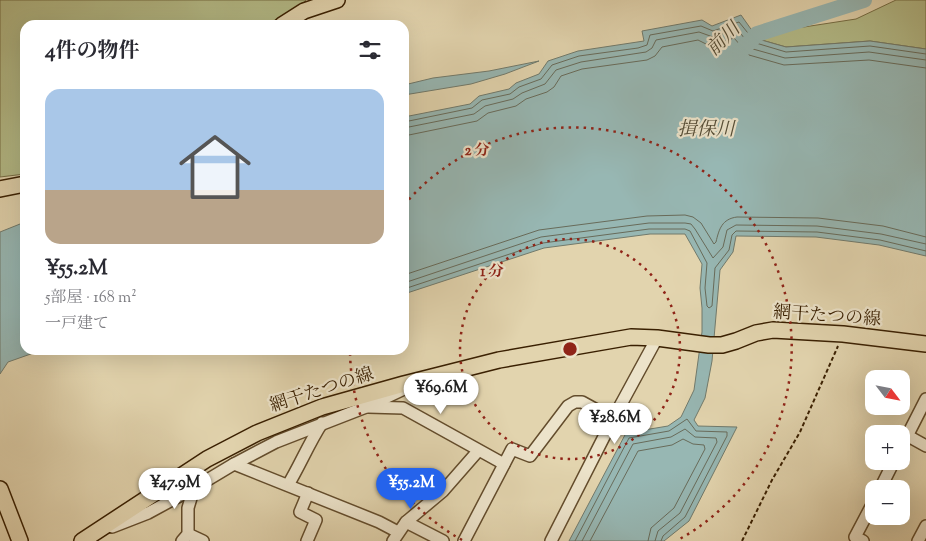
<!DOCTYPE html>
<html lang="ja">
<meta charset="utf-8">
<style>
body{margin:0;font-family:"Sorts Mill Goudy","Noto Serif JP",serif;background:#f2f2f3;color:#2b2b33;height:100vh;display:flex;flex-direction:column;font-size:19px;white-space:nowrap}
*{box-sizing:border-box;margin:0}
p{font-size:16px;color:#7c7c81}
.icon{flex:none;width:28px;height:28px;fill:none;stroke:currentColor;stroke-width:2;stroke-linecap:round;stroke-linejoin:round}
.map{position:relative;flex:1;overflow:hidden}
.drawer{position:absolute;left:20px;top:20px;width:389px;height:335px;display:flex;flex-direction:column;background:#fff;border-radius:15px;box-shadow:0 5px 20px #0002}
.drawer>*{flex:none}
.needle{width:32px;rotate:122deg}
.controls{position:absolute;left:865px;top:370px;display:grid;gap:10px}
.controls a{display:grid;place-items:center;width:45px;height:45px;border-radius:10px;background:#fff;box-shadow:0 5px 20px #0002;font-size:25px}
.price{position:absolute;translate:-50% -42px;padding:0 11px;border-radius:18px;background:#fff;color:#222;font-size:16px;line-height:32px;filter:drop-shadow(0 1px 2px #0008)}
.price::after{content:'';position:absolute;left:50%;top:30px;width:15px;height:11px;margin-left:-8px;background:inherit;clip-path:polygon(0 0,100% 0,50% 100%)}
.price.current{background:#2563eb;color:#fff}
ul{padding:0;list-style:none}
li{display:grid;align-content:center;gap:10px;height:265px;padding:0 25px}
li+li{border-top:1px solid #e1e1e2}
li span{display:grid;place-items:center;height:155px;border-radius:15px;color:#555}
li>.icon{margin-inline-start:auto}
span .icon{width:90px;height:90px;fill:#fffc;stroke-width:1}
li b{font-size:21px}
h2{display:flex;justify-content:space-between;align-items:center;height:60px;padding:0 25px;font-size:21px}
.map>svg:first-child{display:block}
.green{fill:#b4bc89;stroke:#766e45}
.water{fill:#97b7b3;stroke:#717a6c}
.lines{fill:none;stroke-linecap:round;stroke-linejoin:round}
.shore{stroke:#686b5a;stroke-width:1}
.river{stroke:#97b7b3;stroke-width:16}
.minor-casing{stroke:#634c2c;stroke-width:14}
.major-casing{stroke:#391f01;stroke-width:18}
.path{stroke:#391f01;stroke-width:2;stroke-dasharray:4 2.5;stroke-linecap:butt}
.minor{stroke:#ece3ca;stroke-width:11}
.major{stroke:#e2d4ae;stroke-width:15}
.ring{fill:none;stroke:#8f2418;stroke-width:2.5;stroke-dasharray:2.5 5}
.labels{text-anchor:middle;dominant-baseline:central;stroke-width:4.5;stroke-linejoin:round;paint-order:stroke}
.street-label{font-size:18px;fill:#391f01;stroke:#ece3ca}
.water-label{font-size:19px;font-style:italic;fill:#554d36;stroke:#ece3ca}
.centre{fill:#8f2418;stroke:#ece3ca;stroke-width:2.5}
.ring-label{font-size:15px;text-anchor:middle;font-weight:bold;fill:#8f2418;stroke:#ece3ca;stroke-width:4.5;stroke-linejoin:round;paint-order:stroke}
</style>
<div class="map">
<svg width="926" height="541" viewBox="0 0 926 541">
<rect width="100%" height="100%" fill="#e2d4ae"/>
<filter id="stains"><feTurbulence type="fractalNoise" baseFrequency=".004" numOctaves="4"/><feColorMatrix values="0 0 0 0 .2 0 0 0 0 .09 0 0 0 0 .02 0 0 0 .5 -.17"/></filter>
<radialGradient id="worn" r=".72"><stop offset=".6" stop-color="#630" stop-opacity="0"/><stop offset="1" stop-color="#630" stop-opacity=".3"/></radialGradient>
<!-- green -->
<g class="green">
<path d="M0 0H306L301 6 275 25H25V174L0 177Z"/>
<path d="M896 0H926V49L870 41 786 47 758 39 757 30 770 26 804 27 856 19Z"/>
</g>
<!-- water -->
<g class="water">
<path d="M741 15 758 39 786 47 870 41 926 49V256L879 245 816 237 736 236 733 252 720 270 712 361 705 398 694 420 698 426 737 427 689 521 664 541H569L626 433 668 426 681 417 694 390 702 332V308L700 288 702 264 685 234H650L544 248 404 294V117L470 104 479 96 509 89 516 83 539 74 548 61 578 51 644 41 642 31 702 20 712 26Z"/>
<path d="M539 61 505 74 471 84 404 95V85L433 78 489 71Z"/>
<path d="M25 222V350H42L8 362 0 374V232Z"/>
</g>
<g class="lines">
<!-- shore -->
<g class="shore">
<path d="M404 122 472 108 482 100 510 94 519 87 541 79 552 65 579 56 638 48 647 45 650 35 701 26 713 31 739 22 756 43 786 52 870 46 926 54"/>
<path d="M404 128 474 114 485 106 513 99 522 93 545 84 556 70 581 62 646 52 652 48 656 40 699 32 713 37 737 29 753 49 785 58 869 52 926 60"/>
<path d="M404 136 477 121 488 113 516 106 526 99 547 92 554 87 561 76 582 69 647 60 655 56 662 47 698 40 706 44 714 45 734 38 749 55 784 65 869 60 926 68"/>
<path d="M404 275 539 230 647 216 685 215 693 217 701 223 714 244 716 242C719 229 722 219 737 217L818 218 883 226 926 237"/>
<path d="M404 283 541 237 649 223H685L691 224 695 229 713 258 723 247 727 230 736 225 817 226 881 234 926 244"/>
<path d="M404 289 543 243 649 229H685L690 231 707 263 705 288 707 306 709 308 712 306 715 268 729 250 732 235 736 231 817 232 880 240 926 251"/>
<path d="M575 541 629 438 669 431 687 419 696 431 727 432V436L685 517 663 536 661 541"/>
<path d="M582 541 633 444 671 437 685 429 695 437 716 438 717 442 680 513 658 531 655 541"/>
<path d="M590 541 638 451 672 445 683 439 693 444 704 445 705 449 674 508 651 528 648 541"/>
</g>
<!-- river -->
<path class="river" d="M740 52 757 34 864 0"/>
<defs>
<g id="minor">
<path d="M368 407 403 408 504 464"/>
<path d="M908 436 926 446"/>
<path d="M901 448 926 399"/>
<path d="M234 464 276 442 366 407 404 389"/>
<path d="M288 485C300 465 309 443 322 423"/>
<path d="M880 489 894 461"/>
<path d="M406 522 443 491 478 451"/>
<path d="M112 527 148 513 194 488 234 464 379 522 398 532"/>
<path d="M188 534 203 541"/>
<path d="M182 541 188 534V508L194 488"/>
<path d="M307 541 316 520 300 512 308 493"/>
<path d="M393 541 406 522 443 541"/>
<path d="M464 541 512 449 530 456 568 406 575 402H582L613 419"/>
<path d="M551 541 613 419 657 338"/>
<path d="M863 541 855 537 874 501"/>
<path d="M918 541 926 526"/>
</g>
<g id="major">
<path d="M282 25 304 11 337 0"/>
<path d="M0 189 25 184"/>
<path d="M0 489 20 541"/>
<path d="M82 541 207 459 257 433 322 407 404 384 499 360 631 337 657 338 709 345H722L736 341 756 333 773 330 843 334 926 344"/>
</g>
</defs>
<!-- minor casing -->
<use href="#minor" class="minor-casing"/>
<!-- major casing -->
<use href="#major" class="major-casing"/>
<!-- path -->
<path class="path" d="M742 541 772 480 800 432 838 346"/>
<!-- minor -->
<use href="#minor" class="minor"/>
<!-- major -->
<use href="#major" class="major"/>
</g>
<!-- distance rings -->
<g class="ring">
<circle cx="570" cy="349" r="110"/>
<path d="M462 540A220 220 0 0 1 350 351M404 205A220 220 0 1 1 678 540"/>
</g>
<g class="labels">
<!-- street labels -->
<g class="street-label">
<text transform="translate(827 317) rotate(4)">網干たつの線</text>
<text transform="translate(322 391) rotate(-18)">網干たつの線</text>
</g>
<!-- water labels -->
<g class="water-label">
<text transform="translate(724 40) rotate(-45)">前川</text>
<text x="706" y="130">揖保川</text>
</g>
</g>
<circle cx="570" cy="349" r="8" class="centre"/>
<g class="ring-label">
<text x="477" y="155">2 分</text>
<text x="492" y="276">1 分</text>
</g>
<rect width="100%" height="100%" filter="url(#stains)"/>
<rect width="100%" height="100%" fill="url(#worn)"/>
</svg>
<div class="controls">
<a><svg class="needle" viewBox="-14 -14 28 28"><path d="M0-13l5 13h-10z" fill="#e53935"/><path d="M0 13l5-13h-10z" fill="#7c7c81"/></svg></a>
<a>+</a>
<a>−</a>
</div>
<b class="price" style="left:441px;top:415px">¥69.6M</b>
<b class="price" style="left:615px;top:445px">¥28.6M</b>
<b class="price" style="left:175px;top:510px">¥47.9M</b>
<b class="price current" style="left:411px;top:510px">¥55.2M</b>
<section class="drawer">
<h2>4件の物件<svg class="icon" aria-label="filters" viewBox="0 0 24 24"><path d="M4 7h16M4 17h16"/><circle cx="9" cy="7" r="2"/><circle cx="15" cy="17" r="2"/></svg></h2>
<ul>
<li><span style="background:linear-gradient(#a9c7e8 65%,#b9a48a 0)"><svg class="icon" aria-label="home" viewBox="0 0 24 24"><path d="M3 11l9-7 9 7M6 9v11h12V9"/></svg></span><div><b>¥55.2M</b><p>5部屋 · 168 m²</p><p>一戸建て</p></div></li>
</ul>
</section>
</div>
